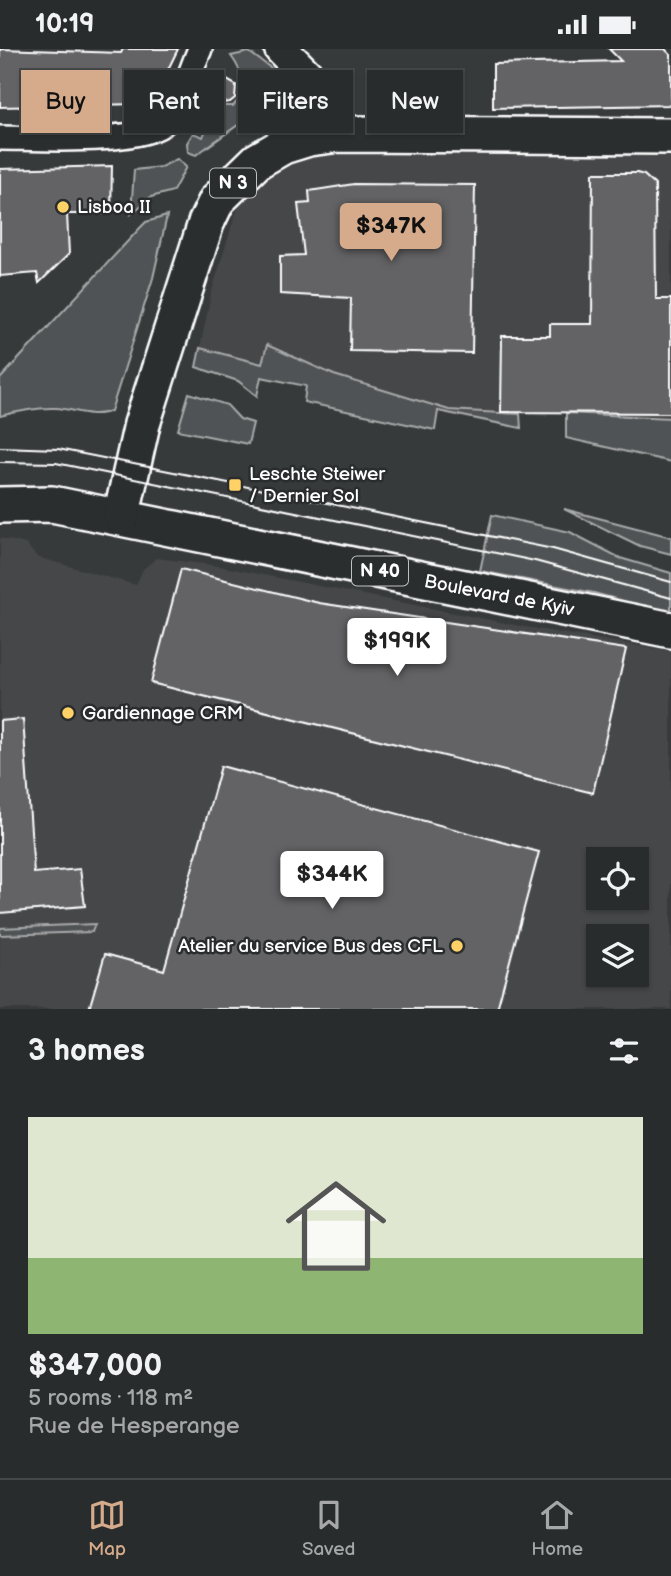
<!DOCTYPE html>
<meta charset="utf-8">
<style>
body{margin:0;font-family:"Balsamiq Sans",sans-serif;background:#313434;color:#f1f3f6;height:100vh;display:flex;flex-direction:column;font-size:26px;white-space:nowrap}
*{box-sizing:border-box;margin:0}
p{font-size:23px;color:#a5a7a9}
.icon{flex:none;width:38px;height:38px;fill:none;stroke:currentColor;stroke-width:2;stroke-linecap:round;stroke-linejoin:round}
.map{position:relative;height:960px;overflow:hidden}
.panel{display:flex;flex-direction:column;background:#292c2c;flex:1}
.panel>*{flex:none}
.guide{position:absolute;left:21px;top:21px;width:630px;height:63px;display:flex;gap:14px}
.fabs{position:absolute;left:586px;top:798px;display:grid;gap:14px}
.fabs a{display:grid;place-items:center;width:63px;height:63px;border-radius:0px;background:#292c2c;box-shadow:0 2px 5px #0004,0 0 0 2px #454848;font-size:35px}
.price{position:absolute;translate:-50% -60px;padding:0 16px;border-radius:7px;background:#fff;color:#222;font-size:23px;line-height:46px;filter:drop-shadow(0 2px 4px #0008)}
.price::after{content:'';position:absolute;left:50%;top:42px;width:21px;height:16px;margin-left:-10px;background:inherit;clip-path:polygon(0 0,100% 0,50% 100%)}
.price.on{background:#d6ab8b;color:#111}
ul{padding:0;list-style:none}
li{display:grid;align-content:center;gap:14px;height:371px;padding:0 28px}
li span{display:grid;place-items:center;height:217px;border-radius:0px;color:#555}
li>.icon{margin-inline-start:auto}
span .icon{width:126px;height:126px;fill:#fffc;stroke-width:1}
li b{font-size:30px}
h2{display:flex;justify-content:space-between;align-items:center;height:84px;padding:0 28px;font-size:30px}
.tag{padding:0 24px;border-radius:0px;background:#292c2c;box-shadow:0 2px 5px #0004,0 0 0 2px #454848;font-size:24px;line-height:63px}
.tag.on{background:#d6ab8b;color:#111}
.status{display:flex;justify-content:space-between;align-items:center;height:49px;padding:0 35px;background:#292c2c;direction:ltr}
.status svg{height:19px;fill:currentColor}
.tabs{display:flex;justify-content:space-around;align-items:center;height:98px;border-top:2px solid #454848;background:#292c2c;font-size:19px;color:#a5a7a9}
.tabs a{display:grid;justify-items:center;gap:4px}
.tabs .on{color:#d6ab8b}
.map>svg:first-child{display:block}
.built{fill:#444748;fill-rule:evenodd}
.green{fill:#505354;stroke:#a8a9aa;stroke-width:2}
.building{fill:#636465;stroke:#fff;stroke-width:2}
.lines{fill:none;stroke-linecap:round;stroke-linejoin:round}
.street-casing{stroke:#fff;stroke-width:28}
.secondary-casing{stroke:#fff;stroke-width:37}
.primary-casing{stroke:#fff;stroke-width:40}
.street{stroke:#2a2d2e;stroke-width:23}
.secondary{stroke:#2a2d2e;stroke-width:32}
.primary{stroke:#2a2d2e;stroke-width:35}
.tram{stroke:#fff;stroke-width:2}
.poi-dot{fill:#ffd166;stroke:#2a2d2e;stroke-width:2.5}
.labels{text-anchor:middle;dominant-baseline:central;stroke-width:5;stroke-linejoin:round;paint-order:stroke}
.shield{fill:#2a2d2e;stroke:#bfc0c0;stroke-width:2}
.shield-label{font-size:18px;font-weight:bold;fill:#fff}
.poi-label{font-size:19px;fill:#fff;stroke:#2a2d2e;text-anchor:start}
.street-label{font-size:19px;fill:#fff;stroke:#2a2d2e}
</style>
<div class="status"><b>10:19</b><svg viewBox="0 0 49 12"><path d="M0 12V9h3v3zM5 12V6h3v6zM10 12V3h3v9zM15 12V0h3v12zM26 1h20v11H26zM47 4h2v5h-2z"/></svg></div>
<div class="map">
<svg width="671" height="960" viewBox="0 0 671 960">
<rect width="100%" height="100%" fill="#373a3b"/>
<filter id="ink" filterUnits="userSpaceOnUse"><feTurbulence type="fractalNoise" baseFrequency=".0143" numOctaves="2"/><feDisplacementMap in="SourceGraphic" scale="14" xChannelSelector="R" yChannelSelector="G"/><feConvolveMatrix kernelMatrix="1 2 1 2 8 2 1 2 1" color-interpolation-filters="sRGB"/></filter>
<g filter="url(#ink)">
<!-- built -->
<g class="built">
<path d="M671 87V369L596 364 548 363 547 367 449 361 334 326 268 296 262 315 200 299 211 245 234 169 257 112 283 97Z"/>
<path d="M0 489 26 495 37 508 136 536 143 520 157 509 219 517 525 578 671 602V960H0ZM598 810H637V849H598ZM598 887H637V926H598Z"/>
</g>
<!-- green -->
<g class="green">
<path d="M249 3 279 25 287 37 284 39V52L274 53 273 61 238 76 196 106 188 103 187 94 193 84 203 88 213 64 203 60 209 43 219 57H233C248 42 243 23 231 7Z"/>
<path d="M177 110 186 118 173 142 151 148 131 165 134 121 161 118Z"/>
<path d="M167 167 153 229 111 362C92 370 75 360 56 359 37 358 19 362 0 367V330L140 179 146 173Z"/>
<path d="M267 296 334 326 449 361 520 365 521 379 438 362 435 381 304 353 306 337 261 328 257 347 238 332 196 318 200 299 262 315Z"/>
<path d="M189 344 227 356 240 370 253 374 248 395 178 381Z"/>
<path d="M566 364 671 369V413L566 389Z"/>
<path d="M564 460 671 488V505L640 497Z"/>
<path d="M492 466 570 483 620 509 671 524V565L594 544 480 522Z"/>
<path d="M95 875 92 883 0 886V879Z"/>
</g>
<!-- building -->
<g class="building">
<path d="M0 0 121 4 123 0H178L155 47 139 55 0 58Z"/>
<path d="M609 0H665L671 6V56L493 59V15L621 12Z"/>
<path d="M225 30 236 36 235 49 230 53 214 55 215 38Z"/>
<path d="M112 117 111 165H67L69 205 39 234 37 224 0 227V120Z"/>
<path d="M593 124H637L644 126 655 136 656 250H671V364L501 363 502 287H550V275H592Z"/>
<path d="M354 135 475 136 472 304 350 302 351 249 280 245V207L304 206 298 155 310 154 309 142Z"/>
<path d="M181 520 319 554 626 600 593 744 151 634Z"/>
<path d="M23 670 34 824 80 820 85 857 0 864V672Z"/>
<path d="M221 717 539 803 497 960H89L105 905 164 921Z"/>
</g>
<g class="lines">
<defs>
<path id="street" d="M0 89C34 89 143 96 165 73 183 54 189 24 200 0"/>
<path id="secondary" d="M281 0 323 43 340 85"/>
<g id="primary">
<path d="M0 456 52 455 671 581"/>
<path d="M121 468 142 375 206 174 217 151 257 112 283 97 309 89 340 85 671 87"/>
</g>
</defs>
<!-- street casing -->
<use href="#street" class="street-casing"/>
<!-- secondary casing -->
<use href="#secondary" class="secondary-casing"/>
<!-- primary casing -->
<use href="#primary" class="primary-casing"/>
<!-- street -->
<use href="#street" class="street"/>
<!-- secondary -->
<use href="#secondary" class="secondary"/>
<!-- primary -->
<use href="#primary" class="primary"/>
<!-- tram -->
<g class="tram">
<path d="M0 398 58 400 194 427 553 500 671 533"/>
<path d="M0 413 56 414 535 512 671 549"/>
</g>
</g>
</g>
<!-- markers -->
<g class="poi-dot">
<circle cx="63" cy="158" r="7"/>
<rect x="228" y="429" width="14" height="14" rx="3.5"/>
<circle cx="68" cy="664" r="7"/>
<circle cx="457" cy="897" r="7"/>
</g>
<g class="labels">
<!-- shield labels -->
<g class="shield">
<rect x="210" y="119.5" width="46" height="29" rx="5"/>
<rect x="352" y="507.5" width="56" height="29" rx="5"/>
</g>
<g class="shield-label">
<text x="233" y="134">N 3</text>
<text x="380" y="522">N 40</text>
</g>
<!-- poi labels -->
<g class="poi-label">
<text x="77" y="158">Lisboa II</text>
<text x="249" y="425">Leschte Steiwer<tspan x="249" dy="22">/ Dernier Sol</tspan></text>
<text x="82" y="664">Gardiennage CRM</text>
<text x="443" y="897" text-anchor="end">Atelier du service Bus des CFL</text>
</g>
<!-- street labels -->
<g class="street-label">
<text transform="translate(499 547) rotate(11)">Boulevard de Kyiv</text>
</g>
</g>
</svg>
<div class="fabs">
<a><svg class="icon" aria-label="locate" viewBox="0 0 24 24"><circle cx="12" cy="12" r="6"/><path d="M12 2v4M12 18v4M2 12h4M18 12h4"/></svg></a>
<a><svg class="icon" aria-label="layers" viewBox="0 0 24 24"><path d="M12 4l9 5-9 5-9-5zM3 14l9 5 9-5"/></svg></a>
</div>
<b class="price on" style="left:391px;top:214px">$347K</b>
<b class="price" style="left:397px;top:629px">$199K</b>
<b class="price" style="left:332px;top:862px">$344K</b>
<div class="guide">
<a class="tag on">Buy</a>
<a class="tag">Rent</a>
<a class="tag">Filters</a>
<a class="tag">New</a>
</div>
</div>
<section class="panel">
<h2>3 homes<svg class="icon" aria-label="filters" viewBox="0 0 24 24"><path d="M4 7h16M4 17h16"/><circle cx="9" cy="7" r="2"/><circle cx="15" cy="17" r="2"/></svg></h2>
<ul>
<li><span style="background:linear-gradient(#dfe7d0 65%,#8fb573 0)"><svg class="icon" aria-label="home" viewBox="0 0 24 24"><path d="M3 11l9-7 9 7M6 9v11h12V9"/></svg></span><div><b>$347,000</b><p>5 rooms · 118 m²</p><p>Rue de Hesperange</p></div></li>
</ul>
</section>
<nav class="tabs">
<a class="on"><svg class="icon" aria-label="map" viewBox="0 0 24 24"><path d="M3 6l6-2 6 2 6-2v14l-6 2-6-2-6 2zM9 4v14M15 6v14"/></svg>Map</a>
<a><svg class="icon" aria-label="saved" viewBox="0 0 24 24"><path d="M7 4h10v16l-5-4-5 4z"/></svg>Saved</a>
<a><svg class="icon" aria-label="home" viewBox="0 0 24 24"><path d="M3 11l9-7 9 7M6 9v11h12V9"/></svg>Home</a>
</nav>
